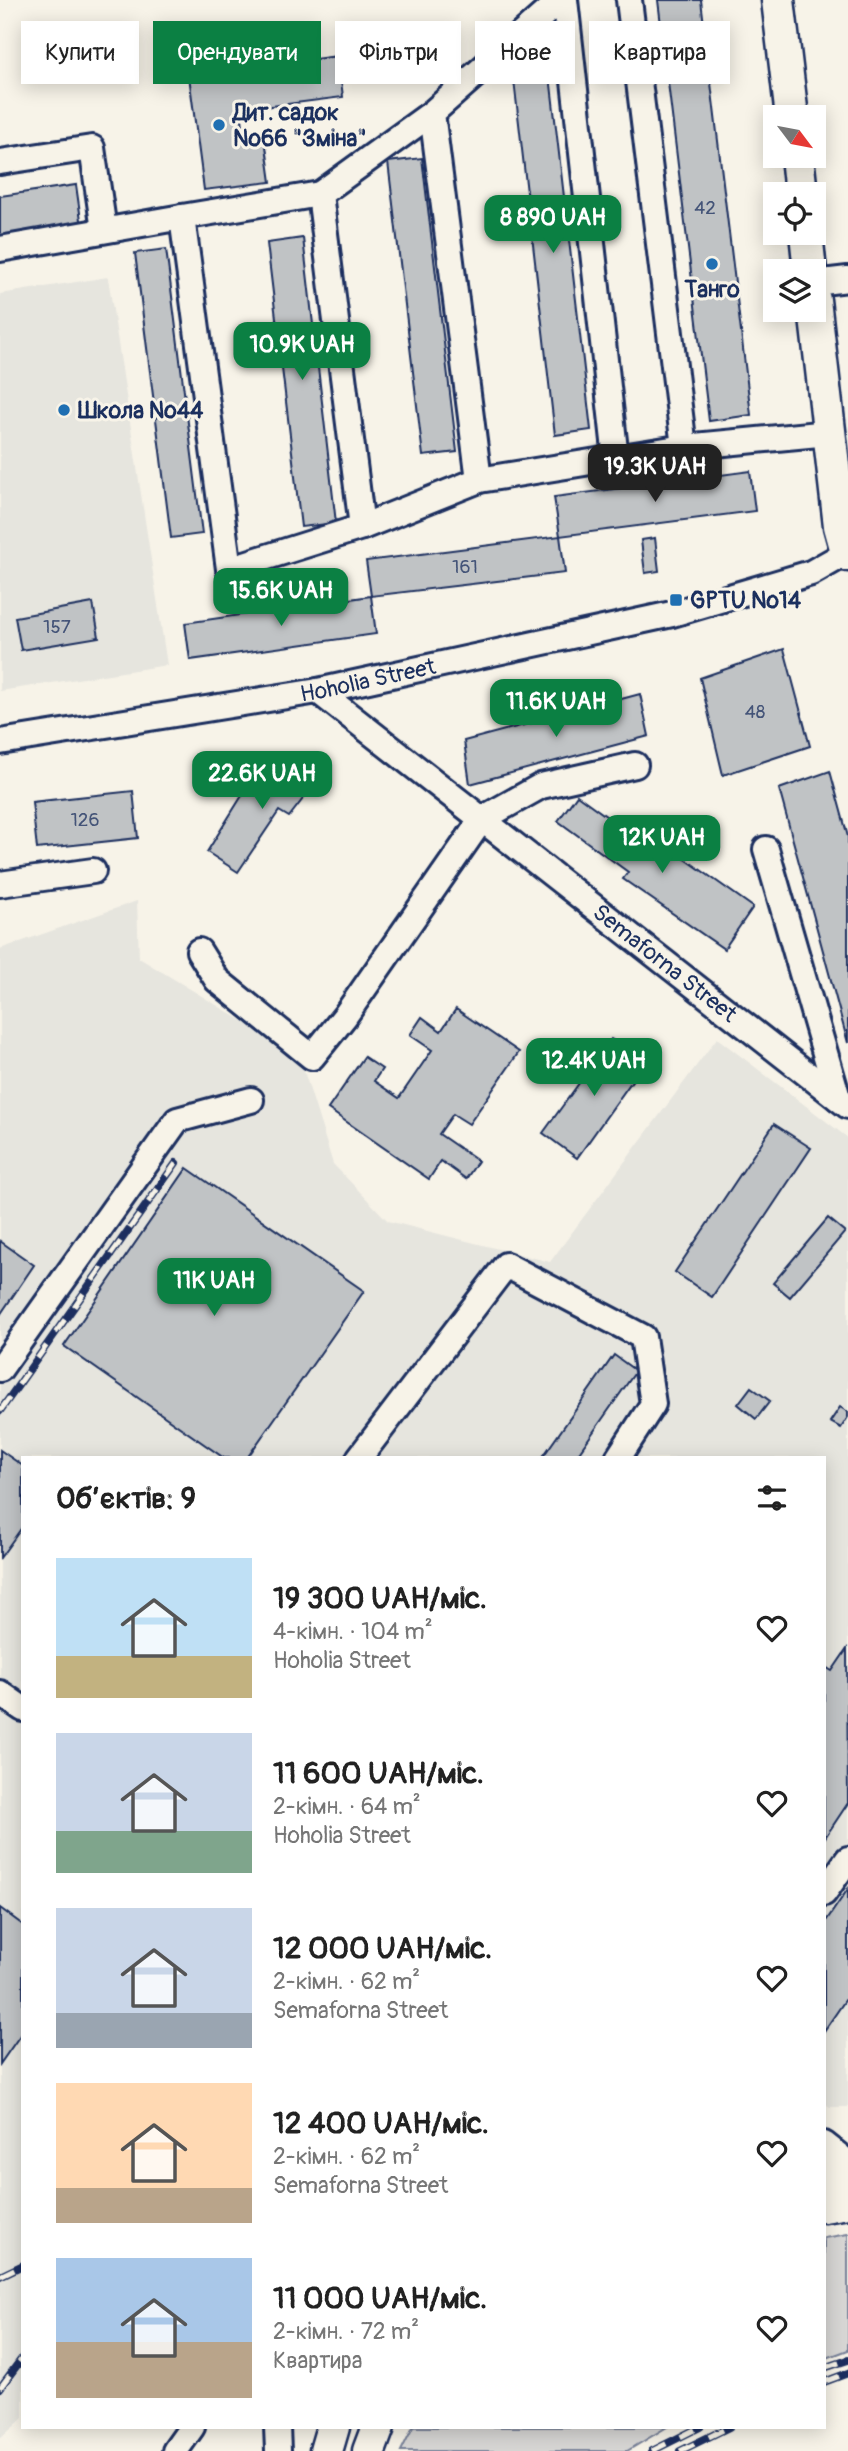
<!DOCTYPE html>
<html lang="uk">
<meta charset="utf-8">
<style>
body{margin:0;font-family:Pangolin,sans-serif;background:#f2f2f2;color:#222;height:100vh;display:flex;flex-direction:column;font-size:26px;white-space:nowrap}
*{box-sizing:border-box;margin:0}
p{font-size:23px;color:#767676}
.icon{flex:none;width:38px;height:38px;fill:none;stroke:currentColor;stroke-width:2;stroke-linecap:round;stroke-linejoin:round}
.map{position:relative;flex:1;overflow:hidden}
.panel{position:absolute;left:21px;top:1456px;width:805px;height:973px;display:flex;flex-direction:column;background:#fff;border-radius:0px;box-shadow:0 4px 18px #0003}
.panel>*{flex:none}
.hud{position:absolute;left:21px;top:21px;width:807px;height:63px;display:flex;gap:14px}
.needle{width:46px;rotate:122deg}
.buttons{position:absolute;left:763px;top:105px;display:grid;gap:14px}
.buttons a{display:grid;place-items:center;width:63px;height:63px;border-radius:0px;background:#fff;box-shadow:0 4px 18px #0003;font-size:35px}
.price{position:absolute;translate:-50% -60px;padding:0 16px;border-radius:14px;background:#0b8043;color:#fff;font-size:23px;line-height:46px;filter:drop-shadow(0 2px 4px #0008)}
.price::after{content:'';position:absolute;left:50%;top:42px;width:21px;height:16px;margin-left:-10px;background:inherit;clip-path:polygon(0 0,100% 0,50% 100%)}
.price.on{background:#222;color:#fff}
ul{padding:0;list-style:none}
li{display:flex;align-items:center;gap:21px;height:175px;padding:0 35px}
li span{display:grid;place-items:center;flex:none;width:196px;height:140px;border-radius:0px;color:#555}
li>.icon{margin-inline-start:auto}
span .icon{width:84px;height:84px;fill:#fffc;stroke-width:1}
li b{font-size:30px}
h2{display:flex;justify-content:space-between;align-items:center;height:84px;padding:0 35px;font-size:30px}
.chip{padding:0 24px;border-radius:0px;background:#fff;box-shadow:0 4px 18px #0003;font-size:24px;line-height:63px}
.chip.on{background:#0b8043;color:#fff}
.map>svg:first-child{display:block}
.built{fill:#e6e5de}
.green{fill:#d7d6d4;stroke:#798299;stroke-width:2}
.building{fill:#c0c3c5;stroke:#1b2f5e;stroke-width:2}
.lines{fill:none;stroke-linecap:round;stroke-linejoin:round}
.minor-casing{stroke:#1b2f5e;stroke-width:30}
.major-casing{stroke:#1b2f5e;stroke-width:37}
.minor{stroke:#f7f3e8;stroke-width:24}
.major{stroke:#f7f3e8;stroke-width:32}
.rail-casing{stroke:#1b2f5e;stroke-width:8}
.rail{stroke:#f7f3e8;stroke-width:5;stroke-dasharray:16;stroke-linecap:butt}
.poi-dot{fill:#1f6fb2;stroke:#f7f3e8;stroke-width:2.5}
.labels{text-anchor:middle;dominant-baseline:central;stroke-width:6;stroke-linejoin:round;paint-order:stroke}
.number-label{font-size:19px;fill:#445478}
.poi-label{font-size:23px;font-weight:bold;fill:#1b2f5e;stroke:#f7f3e8;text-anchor:start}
.street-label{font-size:23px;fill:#1b2f5e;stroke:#f7f3e8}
</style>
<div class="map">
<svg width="848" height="2451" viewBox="0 0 848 2451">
<rect width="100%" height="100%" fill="#f7f3e8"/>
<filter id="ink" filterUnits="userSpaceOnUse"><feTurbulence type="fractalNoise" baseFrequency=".0143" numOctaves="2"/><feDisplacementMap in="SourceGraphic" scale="14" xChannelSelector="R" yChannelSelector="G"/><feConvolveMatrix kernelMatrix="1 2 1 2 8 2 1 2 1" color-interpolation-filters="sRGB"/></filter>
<g filter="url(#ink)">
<!-- built -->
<g class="built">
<path d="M108 277 167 665 0 691V294Z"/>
<path d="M137 901 139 958 299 1055 333 1164 388 1221 550 1262 717 1038 848 1138V2107H830L824 2103V1458H23V2418L0 2439V949Z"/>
</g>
<!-- green -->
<g class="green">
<path d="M848 2234V2350L824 2359V2238Z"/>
<path d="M413 2427H667L627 2451H401Z"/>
</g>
<!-- building -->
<g class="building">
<path d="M658 0H701L751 415 709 421Z"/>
<path d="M338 56 343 97 241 110 245 142 265 139 271 182 204 190 189 76Z"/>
<path d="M550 76 591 430 555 435 514 80Z"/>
<path d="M422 158 457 452 423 456 388 162Z"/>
<path d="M76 185 82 227 0 239V196Z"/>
<path d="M303 238 336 523 301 527 267 243Z"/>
<path d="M166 249 202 534 171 538 135 253Z"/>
<path d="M750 471 755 511 560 536 554 497Z"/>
<path d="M560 536 565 573 371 596 366 561Z"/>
<path d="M655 538 659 571 645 573 641 540Z"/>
<path d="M371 596 376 634 190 660 185 623Z"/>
<path d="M93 603 99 637 21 650 15 617Z"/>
<path d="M784 649 810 746 723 775 700 678Z"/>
<path d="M640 694 649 736 470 784 464 741Z"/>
<path d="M302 760 326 769 289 817 279 811 238 872 207 852 248 786Z"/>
<path d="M830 771 848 837V1043L779 789Z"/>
<path d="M133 791 138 838 37 849 32 802Z"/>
<path d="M577 795 646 845 653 836 753 907 724 949 623 879 628 872 558 821Z"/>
<path d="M456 1009 519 1052 469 1124 453 1114 439 1134 478 1161 466 1179 441 1161 429 1179 328 1109 364 1057 382 1069 374 1081 399 1098 432 1050 410 1035 422 1017 441 1031Z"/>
<path d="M611 1039 646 1061 577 1158 543 1133Z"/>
<path d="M774 1124 811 1148 712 1297 675 1272Z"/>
<path d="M187 1168 364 1291 247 1458H224L64 1346Z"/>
<path d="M828 1218 845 1232 790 1297 773 1283Z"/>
<path d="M0 1241 34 1265 0 1315Z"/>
<path d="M614 1355 636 1371 575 1458H542Z"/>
<path d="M751 1387 770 1401 756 1419 738 1404Z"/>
<path d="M840 1407 848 1412V1417L841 1428 830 1422Z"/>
<path d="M0 1450 23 1466V1526L0 1558Z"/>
<path d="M847 1649 848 1803 824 1839V1666L832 1671Z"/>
<path d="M848 1889V1996L824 2031V1924Z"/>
<path d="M0 1908 23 1925V2031L0 2064Z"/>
</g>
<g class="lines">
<defs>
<g id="minor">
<path d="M560 0 432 113 479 480 684 447"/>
<path d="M565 0 616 459"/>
<path d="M629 0 684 447 829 433"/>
<path d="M432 113 320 194 362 527 479 480"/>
<path d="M0 162 92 148 104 230"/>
<path d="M320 194 182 217 229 569 362 527"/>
<path d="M0 249 182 217"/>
<path d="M814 283 848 279"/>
<path id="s1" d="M318 691 848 1106"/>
<path id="s2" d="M0 742 318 691 672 614 811 573 848 552"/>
<path d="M766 849 838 1098"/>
<path d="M0 884 93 871"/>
<path d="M199 951 217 980 312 1057 345 1016 482 819 541 786 635 765"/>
<path d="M0 1369 177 1120 251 1100"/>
<path d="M359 1458 506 1265 643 1337 653 1404 618 1458"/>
<path d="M0 1693 23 1709"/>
<path d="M824 1893 848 1859"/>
<path d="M824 2144 848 2163"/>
<path d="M277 2427 278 2451"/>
<path d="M175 2451 192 2427"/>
</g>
<g id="major">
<path d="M778 0 792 117"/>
<path d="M797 156 801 194"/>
<path d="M806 233 810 271"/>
<path d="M814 300 840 526 848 555"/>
<path d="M824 2175 848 2172"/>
<path d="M824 2206 848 2202"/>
<path d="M326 2451 333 2427"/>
<path d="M369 2451 378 2427"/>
</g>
</defs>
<!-- minor casing -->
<use href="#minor" class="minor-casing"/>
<!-- major casing -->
<use href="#major" class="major-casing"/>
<!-- minor -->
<use href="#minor" class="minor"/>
<!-- major -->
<use href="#major" class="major"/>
<defs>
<g id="rail">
<path d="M0 1411 176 1163"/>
<path d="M0 2276 23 2265"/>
<path d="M824 2368 848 2360"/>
<path d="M824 2382 848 2373"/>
<path d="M0 2388 23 2357"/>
<path d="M652 2451 700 2427"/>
<path d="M680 2451 729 2427"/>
</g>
</defs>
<!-- rail casing -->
<use href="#rail" class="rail-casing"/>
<!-- rail -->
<use href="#rail" class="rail"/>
</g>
</g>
<!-- markers -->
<g class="poi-dot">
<circle cx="219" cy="125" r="7"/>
<circle cx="712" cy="264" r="7"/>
<circle cx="64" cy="410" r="7"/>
<rect x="669" y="593" width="14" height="14" rx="3.5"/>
</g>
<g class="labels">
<!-- number labels -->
<g class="number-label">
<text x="705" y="208">42</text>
<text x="465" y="567">161</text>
<text x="57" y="627">157</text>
<text x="755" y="712">48</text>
<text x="85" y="820">126</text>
</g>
<!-- poi labels -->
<g class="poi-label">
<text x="233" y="112">Дит. садок<tspan x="233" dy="26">№66 "Зміна"</tspan></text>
<text x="712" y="289" text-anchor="middle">Танго</text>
<text x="78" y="410">Школа №44</text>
<text x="690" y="600">GPTU №14</text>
</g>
<!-- street labels -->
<g class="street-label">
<text stroke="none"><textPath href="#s2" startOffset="373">Hoholia Street</textPath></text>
<text stroke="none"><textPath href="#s1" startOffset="441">Semaforna Street</textPath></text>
</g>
</g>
</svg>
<div class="buttons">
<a><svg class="needle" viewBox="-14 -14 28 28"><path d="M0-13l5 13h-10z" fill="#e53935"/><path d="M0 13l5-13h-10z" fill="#767676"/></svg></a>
<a><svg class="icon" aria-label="locate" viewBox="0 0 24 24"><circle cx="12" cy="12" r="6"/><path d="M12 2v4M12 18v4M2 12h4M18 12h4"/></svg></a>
<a><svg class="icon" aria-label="layers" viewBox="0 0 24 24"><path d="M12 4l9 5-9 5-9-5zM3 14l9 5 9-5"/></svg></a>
</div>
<b class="price" style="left:553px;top:255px">8 890 UAH</b>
<b class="price" style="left:302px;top:382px">10.9K UAH</b>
<b class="price on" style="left:655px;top:504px">19.3K UAH</b>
<b class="price" style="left:281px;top:628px">15.6K UAH</b>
<b class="price" style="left:556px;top:739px">11.6K UAH</b>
<b class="price" style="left:262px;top:811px">22.6K UAH</b>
<b class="price" style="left:662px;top:875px">12K UAH</b>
<b class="price" style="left:594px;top:1098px">12.4K UAH</b>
<b class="price" style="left:214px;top:1318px">11K UAH</b>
<div class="hud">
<a class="chip">Купити</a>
<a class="chip on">Орендувати</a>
<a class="chip">Фільтри</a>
<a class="chip">Нове</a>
<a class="chip">Квартира</a>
</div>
<section class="panel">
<h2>Об’єктів: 9<svg class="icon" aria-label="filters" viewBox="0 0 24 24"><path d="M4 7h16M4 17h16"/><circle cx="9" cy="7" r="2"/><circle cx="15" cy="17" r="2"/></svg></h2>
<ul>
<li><span style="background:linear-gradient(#bfe0f5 70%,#c2b280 0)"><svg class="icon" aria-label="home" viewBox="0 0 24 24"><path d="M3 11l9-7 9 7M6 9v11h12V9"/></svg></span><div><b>19 300 UAH/міс.</b><p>4-кімн. · 104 m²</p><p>Hoholia Street</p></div><svg class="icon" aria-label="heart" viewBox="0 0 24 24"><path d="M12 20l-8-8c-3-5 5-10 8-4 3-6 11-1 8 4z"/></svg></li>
<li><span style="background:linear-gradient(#c9d6e8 70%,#7fa58c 0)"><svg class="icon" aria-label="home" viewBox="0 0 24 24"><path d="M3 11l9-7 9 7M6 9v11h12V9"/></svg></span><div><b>11 600 UAH/міс.</b><p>2-кімн. · 64 m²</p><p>Hoholia Street</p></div><svg class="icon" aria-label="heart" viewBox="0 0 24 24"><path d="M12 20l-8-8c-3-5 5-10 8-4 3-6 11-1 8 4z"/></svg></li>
<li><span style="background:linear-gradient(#c9d6e8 75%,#9aa5b1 0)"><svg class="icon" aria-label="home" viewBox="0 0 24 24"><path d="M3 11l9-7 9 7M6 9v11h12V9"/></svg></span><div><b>12 000 UAH/міс.</b><p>2-кімн. · 62 m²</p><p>Semaforna Street</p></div><svg class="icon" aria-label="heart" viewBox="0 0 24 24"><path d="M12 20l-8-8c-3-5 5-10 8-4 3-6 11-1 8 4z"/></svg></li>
<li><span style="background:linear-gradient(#ffd9b3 75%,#b9a48a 0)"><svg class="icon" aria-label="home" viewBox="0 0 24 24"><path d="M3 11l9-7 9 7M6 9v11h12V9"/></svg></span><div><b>12 400 UAH/міс.</b><p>2-кімн. · 62 m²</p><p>Semaforna Street</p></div><svg class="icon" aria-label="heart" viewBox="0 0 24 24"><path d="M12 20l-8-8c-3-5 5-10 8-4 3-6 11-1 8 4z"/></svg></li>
<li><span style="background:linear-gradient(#a9c7e8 60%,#b9a48a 0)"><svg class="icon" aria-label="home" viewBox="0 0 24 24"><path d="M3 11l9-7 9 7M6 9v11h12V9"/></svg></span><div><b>11 000 UAH/міс.</b><p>2-кімн. · 72 m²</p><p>Квартира</p></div><svg class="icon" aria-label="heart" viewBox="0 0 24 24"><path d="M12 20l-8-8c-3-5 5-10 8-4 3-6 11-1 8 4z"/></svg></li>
</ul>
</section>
</div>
